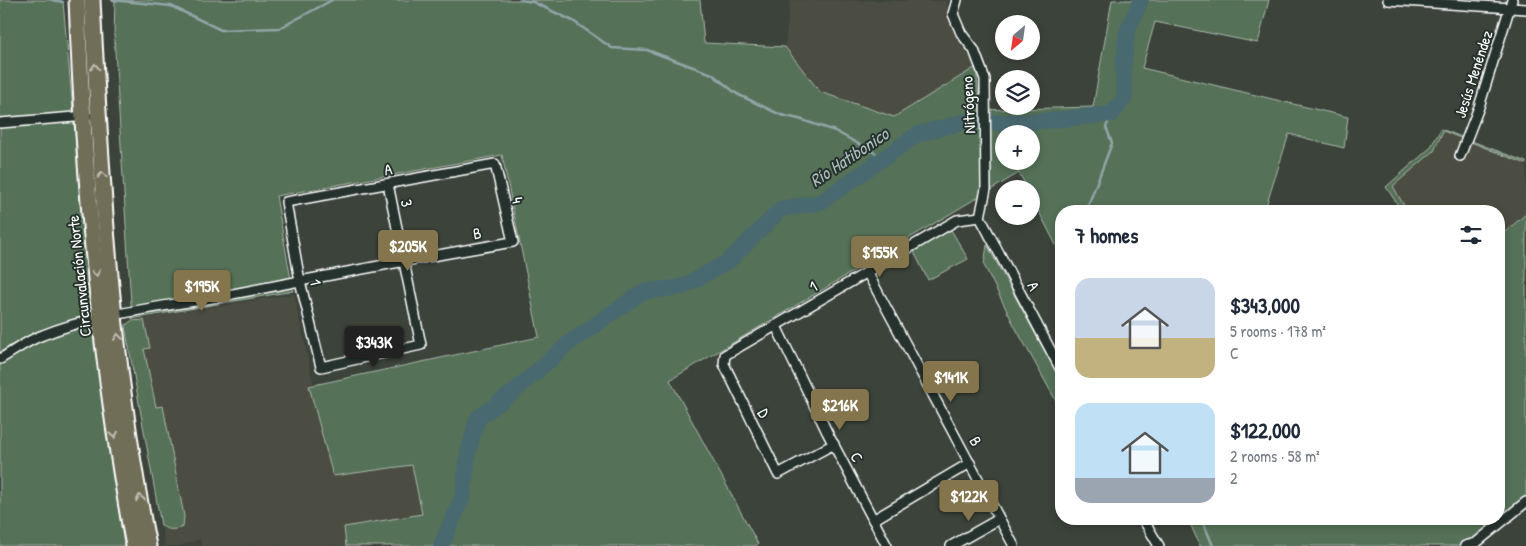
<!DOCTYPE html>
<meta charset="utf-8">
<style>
body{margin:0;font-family:"Patrick Hand",sans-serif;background:#f6f6f7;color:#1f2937;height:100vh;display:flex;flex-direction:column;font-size:19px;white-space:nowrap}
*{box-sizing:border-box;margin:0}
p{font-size:16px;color:#747a83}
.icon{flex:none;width:28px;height:28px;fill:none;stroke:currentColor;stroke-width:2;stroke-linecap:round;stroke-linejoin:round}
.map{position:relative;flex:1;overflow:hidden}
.details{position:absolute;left:1055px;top:205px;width:450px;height:320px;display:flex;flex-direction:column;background:#fff;border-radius:20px;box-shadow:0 2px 8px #0003}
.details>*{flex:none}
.needle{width:32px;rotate:209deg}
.fabs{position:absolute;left:995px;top:15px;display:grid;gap:10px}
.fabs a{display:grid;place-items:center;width:45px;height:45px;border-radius:50%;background:#fff;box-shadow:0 2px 8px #0003;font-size:25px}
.price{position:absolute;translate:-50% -42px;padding:0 11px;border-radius:5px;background:#84754c;color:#fff;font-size:16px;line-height:32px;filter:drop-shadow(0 1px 2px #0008)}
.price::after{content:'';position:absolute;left:50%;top:30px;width:15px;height:11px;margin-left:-8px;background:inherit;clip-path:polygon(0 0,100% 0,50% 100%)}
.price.on{background:#222;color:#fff}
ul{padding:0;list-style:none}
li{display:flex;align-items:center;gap:15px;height:125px;padding:0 20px}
li span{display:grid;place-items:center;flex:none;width:140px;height:100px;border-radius:15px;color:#555}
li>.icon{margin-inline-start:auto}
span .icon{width:60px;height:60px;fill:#fffc;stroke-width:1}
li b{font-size:21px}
h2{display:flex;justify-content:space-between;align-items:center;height:60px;padding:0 20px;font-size:21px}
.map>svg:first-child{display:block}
.built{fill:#4c4e43}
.green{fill:#557158;stroke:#aab8ac;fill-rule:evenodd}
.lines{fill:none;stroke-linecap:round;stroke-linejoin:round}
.stream{stroke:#91a5a9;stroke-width:2.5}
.river{stroke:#48696f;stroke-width:16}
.minor-casing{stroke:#fff;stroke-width:12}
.trunk-casing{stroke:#fff;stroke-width:19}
.minor{stroke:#26332d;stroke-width:9}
.trunk{stroke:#716e59;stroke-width:15}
.oneway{stroke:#bfbeb4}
.labels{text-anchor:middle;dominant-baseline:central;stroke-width:4;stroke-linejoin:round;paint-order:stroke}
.street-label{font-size:16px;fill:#fff;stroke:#26332d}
.water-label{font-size:18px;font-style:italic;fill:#adbcbe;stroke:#26332d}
</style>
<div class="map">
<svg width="1526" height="546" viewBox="0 0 1526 546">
<rect width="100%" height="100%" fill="#3c433a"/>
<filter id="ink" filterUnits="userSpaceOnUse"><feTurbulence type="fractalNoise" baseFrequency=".02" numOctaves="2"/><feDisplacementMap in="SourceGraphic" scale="10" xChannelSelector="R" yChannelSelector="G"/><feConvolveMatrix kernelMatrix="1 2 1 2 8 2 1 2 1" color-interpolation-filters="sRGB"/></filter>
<g filter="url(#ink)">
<!-- built -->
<g class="built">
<path d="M790 0 946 1 958 37 976 67 895 117 820 92 785 47Z"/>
<path d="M1443 131 1526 164V214L1499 237V211H1407L1393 186 1434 151Z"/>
<path d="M294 294 333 476 412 464 423 514 344 527 346 546H202L200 539 179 546H165L125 326 131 321 162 315Z"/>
</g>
<!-- green -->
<g class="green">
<path d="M0 0H61L63 2 93 329 124 546H0Z"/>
<path d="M115 0H700L704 43 785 47 820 92 894 117 976 67 980 110 1093 107 1112 0H1269L1258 43 1155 22 1142 68 1348 117 1344 148 1289 134 1266 206 1281 211H1061V255L1031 196V189H1028L1019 173 670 380 758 544 755 546H346L344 527 422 514 412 465 333 476 309 386 539 337 502 155 276 196 293 291 132 319 114 35ZM1004 134H1031V161H1004Z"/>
<path d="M1441 129 1526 162V164L1443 131 1434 151 1393 186 1407 211H1402L1386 187 1430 148Z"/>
<path d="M1526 214V497L1478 541 1459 546H1200L1188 519H1499V237Z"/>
<path d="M950 228 968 259 928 280 912 248Z"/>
<path d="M987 245 1061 381V410L1014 325 984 265Z"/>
<path d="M144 320 150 348 144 349 156 407 163 406 184 516 183 527C174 530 168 531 161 525L125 326 131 321Z"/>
</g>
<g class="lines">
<!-- stream -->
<g class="stream">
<path d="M52 0 63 2"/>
<path d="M112 0 171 6 221 30 280 28 332 0"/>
<path d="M521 0 533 2 573 21 612 48 647 50 712 74 737 94 781 115 799 119 835 131 884 158"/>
<path d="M1086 211 1112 143 1106 127 1112 114"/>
<path d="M1202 519 1213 546"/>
</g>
<!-- river -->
<path class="river" d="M441 546 463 496 468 454 477 419 511 394 568 344 642 292 682 287 729 261 781 209 821 202 918 134 972 120 988 123 1044 121 1112 114 1125 97 1123 71 1127 32 1141 0"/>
<defs>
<g id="minor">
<path d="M957 0 953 14 961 33 974 50 985 79 986 189 980 217"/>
<path d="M1388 0 1526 9"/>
<path d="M0 123 87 116"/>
<path d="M1460 156 1479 107 1512 0"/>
<path d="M980 217 1061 370"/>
<path d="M867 272 1014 546"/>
<path d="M776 326 827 432 887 546"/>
<path d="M0 359C14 351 28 340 43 335 98 313 165 307 223 296 320 277 416 258 513 242L495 164 286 202 300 281 321 367 421 345 388 184"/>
<path d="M834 444 778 474 724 364 725 355 957 220 980 217"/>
<path d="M1143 519 1159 546"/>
<path d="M873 520 970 463"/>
<path d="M951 546 999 519"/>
<path d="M1465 546 1476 543 1526 502"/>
</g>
<g id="trunk">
<path d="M77 0C84 183 100 366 134 546"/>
<path d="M92 0C101 182 112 366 148 546"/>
</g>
</defs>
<!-- minor casing -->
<use href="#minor" class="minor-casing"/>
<!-- trunk casing -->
<use href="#trunk" class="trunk-casing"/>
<!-- minor -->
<use href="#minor" class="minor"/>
<!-- trunk -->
<use href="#trunk" class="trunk"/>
</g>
<!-- one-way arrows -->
<defs><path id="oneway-chevron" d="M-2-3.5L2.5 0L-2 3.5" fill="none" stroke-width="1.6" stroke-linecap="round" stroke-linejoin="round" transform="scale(1.25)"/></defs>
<g class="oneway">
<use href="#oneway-chevron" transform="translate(95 67) rotate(-93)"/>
<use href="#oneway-chevron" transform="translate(102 175) rotate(-94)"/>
<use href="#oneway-chevron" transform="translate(96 273) rotate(84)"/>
<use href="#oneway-chevron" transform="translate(118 337) rotate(-97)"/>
<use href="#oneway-chevron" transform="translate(114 435) rotate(81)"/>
<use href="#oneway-chevron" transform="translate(140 498) rotate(-100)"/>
</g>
</g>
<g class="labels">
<!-- street labels -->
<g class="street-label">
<text transform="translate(1473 74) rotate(-72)">Jesús Menéndez</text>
<text transform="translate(968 105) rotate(-93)">Nitrógeno</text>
<text transform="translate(388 169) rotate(-10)">A</text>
<text transform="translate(518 200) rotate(77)">4</text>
<text transform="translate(407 203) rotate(78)">3</text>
<text transform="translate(477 233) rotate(-9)">B</text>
<text transform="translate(79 276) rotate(-96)">Circunvalación Norte</text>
<text transform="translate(316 282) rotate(77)">1</text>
<text transform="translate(813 286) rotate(-31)">1</text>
<text transform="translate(1034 286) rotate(62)">A</text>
<text transform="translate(764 413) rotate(64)">D</text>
<text transform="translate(976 441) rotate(62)">B</text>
<text transform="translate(857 457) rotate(63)">C</text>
</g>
<!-- water labels -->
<g class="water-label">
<text transform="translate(849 157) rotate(-34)">Río Hatibonico</text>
</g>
</g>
</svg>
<div class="fabs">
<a><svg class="needle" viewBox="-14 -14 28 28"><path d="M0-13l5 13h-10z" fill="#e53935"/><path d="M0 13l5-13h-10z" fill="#747a83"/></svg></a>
<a><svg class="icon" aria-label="layers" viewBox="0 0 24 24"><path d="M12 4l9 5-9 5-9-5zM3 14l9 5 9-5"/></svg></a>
<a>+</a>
<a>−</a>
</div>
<b class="price" style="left:408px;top:272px">$205K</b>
<b class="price" style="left:880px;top:278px">$155K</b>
<b class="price" style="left:202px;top:312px">$195K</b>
<b class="price on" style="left:374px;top:368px">$343K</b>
<b class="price" style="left:951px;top:403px">$141K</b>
<b class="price" style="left:840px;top:431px">$216K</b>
<b class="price" style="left:969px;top:522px">$122K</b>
<section class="details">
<h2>7 homes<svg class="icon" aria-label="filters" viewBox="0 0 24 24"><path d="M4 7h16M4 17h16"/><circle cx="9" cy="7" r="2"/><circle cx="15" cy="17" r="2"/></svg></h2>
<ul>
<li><span style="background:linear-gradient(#c9d6e8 60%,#c2b280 0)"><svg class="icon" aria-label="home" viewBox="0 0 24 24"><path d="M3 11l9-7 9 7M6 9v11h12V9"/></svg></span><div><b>$343,000</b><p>5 rooms · 178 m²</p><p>C</p></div></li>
<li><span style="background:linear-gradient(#bfe0f5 75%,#9aa5b1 0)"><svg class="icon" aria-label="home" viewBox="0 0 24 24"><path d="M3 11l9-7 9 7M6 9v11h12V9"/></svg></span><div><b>$122,000</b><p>2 rooms · 58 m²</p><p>2</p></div></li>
</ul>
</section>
</div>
